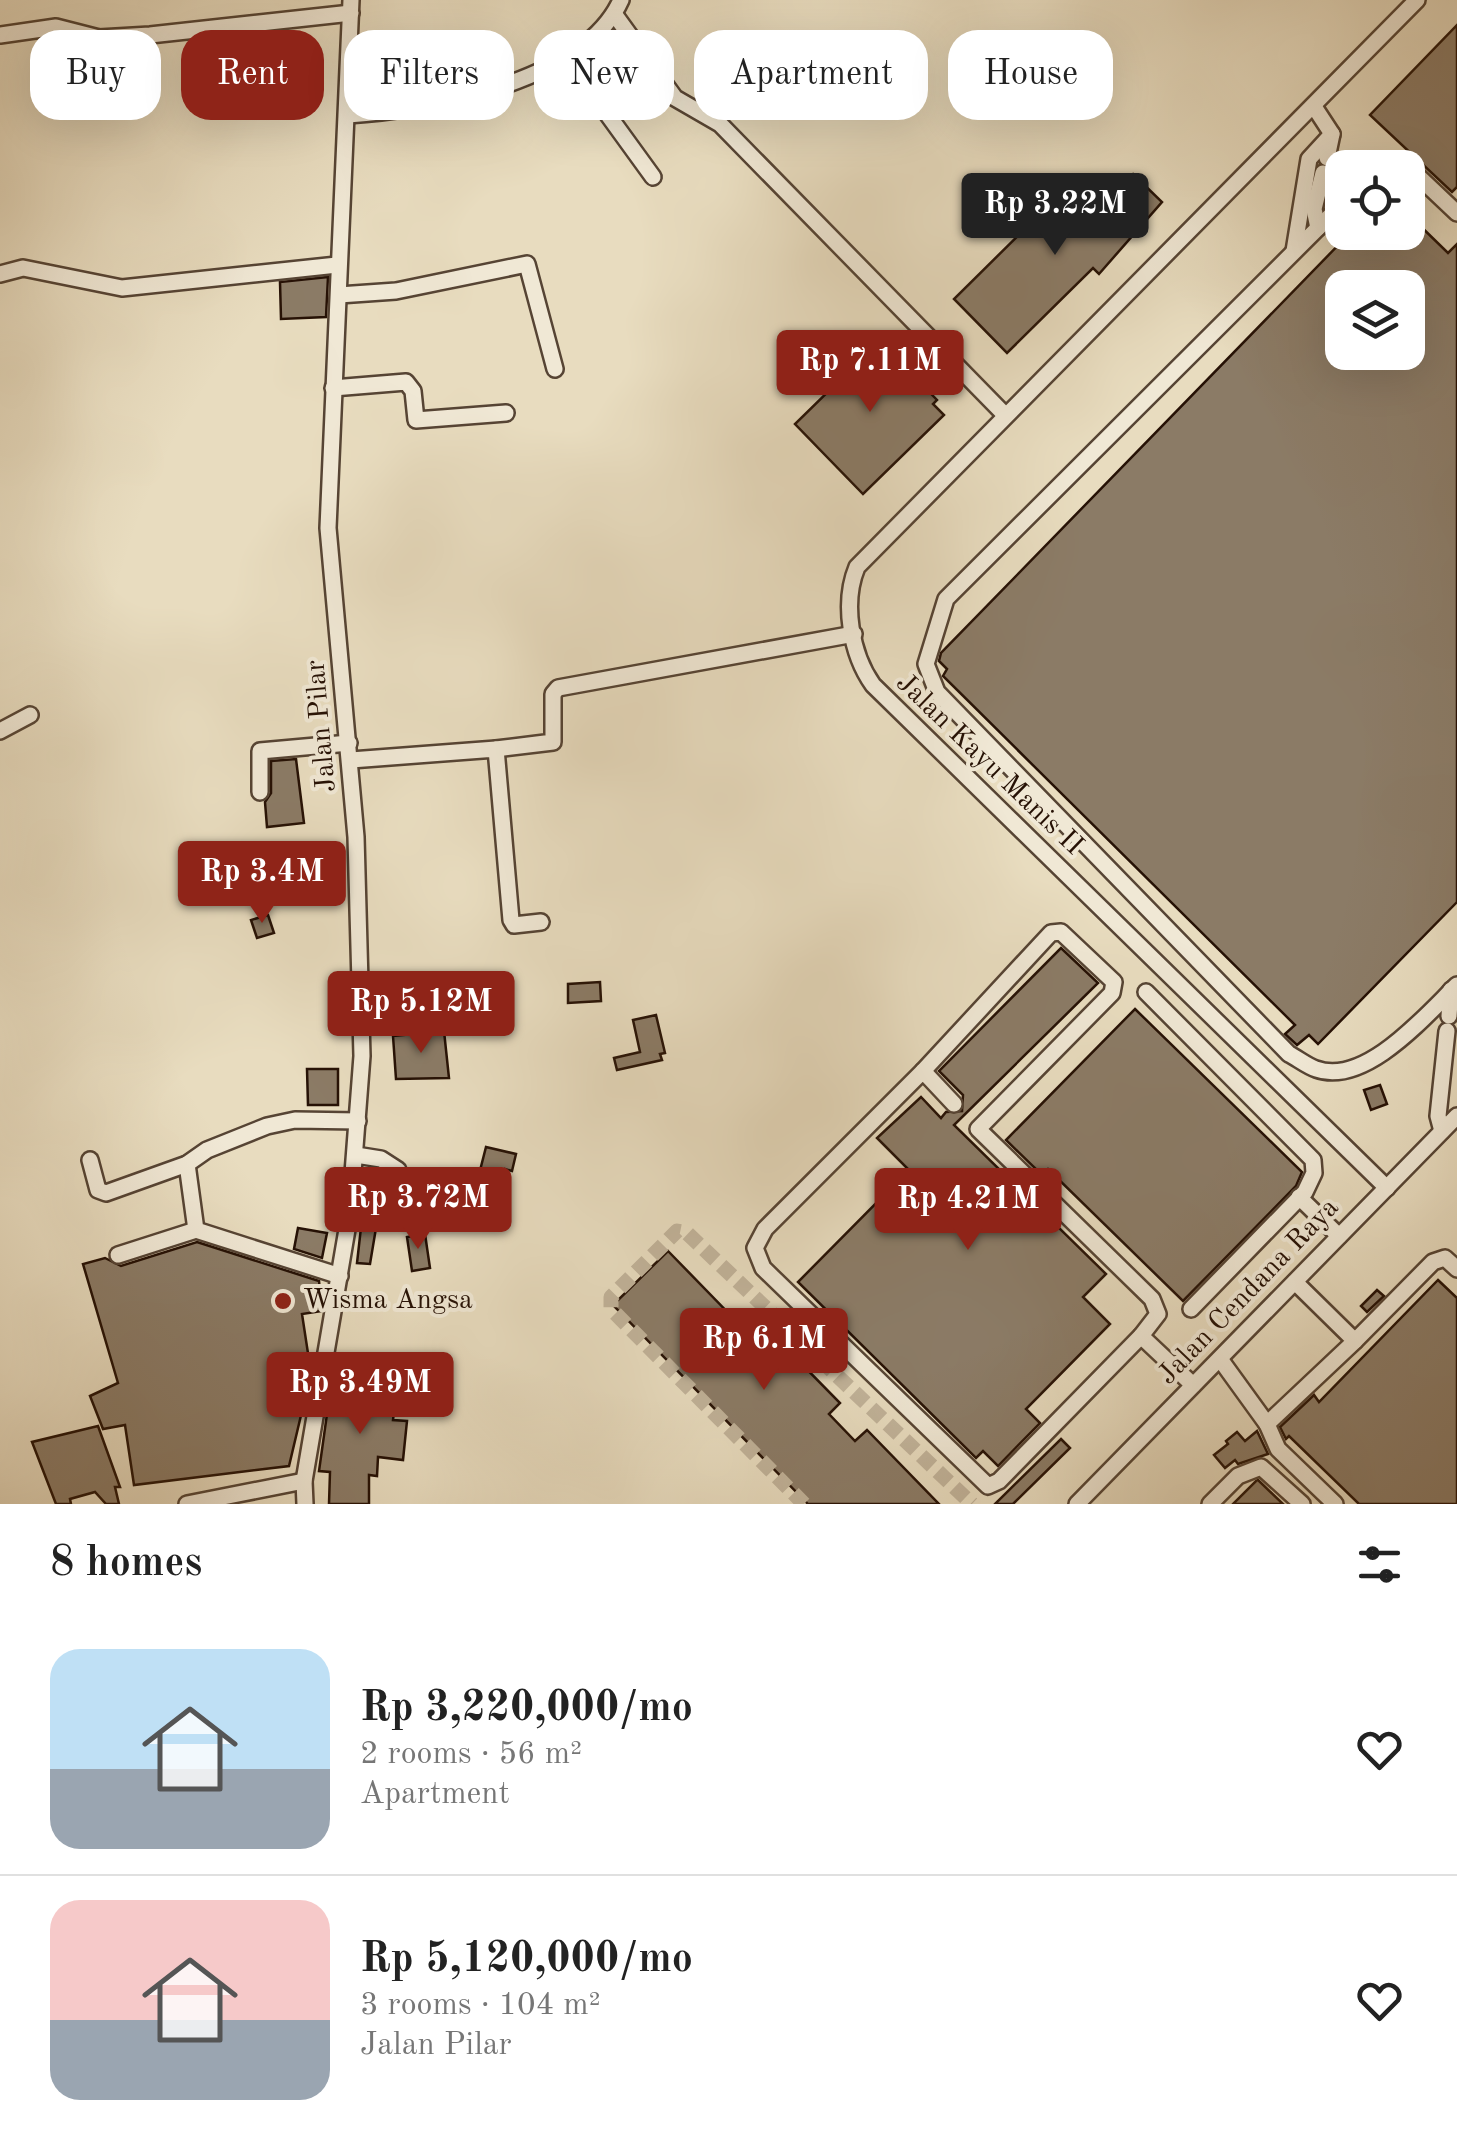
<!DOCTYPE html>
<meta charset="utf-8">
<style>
body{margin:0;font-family:"Old Standard TT",serif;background:#f6f6f6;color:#222;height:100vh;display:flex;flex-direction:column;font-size:38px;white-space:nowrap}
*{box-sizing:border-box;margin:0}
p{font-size:32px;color:#767676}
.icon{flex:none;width:55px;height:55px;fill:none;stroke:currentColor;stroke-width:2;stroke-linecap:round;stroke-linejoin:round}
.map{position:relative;height:1504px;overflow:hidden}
.details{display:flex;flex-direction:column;background:#fff;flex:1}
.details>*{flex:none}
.banner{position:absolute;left:30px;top:30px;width:1398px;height:90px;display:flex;gap:20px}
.fabs{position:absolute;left:1325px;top:150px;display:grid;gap:20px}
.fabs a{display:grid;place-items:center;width:100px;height:100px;border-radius:20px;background:#fff;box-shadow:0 10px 40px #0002;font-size:50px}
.price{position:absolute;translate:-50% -85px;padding:0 22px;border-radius:10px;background:#8f2418;color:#fff;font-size:32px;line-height:65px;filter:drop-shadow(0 2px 5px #0008)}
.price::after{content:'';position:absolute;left:50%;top:60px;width:30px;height:22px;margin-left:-15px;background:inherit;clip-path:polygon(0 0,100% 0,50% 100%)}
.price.active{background:#222;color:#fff}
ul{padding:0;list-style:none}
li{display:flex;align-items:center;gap:30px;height:250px;padding:0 50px}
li+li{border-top:2px solid #e0e0e0}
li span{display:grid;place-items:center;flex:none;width:280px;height:200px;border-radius:30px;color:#555}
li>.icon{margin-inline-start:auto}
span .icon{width:120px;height:120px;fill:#fffc;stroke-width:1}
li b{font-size:42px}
h2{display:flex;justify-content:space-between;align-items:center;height:120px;padding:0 50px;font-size:42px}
.chip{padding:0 35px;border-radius:30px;background:#fff;box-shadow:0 10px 40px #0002;font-size:35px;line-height:90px}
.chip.active{background:#8f2418;color:#fff}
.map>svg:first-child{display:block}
.building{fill:#8b7b66;stroke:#261105;stroke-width:2.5;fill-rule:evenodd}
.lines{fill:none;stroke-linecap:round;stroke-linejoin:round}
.minor-tunnel{stroke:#c1b39a;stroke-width:15;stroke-dasharray:15 8;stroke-linecap:butt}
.minor-casing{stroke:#564434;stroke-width:20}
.minor{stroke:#f0e8d5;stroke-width:15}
.poi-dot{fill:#8f2418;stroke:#f0e8d5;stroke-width:4}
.labels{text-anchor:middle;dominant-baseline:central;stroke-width:8;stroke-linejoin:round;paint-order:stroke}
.street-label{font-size:28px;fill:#261105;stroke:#f0e8d5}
.poi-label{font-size:28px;fill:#261105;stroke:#f0e8d5;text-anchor:start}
</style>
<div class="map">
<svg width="1457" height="1504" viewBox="0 0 1457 1504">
<rect width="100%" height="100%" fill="#e8dcbf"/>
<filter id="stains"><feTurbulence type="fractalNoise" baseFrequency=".002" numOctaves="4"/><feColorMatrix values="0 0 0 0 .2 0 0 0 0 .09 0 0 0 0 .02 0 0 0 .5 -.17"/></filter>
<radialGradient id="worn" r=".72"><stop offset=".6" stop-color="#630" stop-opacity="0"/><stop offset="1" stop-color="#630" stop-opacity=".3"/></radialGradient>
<!-- building -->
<g class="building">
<path d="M1457 25V187L1452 192 1370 115Z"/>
<path d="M1133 174 1162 202 1099 274 1093 268 1007 353 954 299 1040 214 1035 210 1085 192 1088 195Z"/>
<path d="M1408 214 1448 253 1457 244V902L1318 1044 1309 1035 1297 1045 1285 1034 1295 1025 943 676 947 669 939 661 941 653 1351 232H1408ZM1342 288H1408V352H1342Z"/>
<path d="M328 277 326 317 281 319 280 282Z"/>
<path d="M874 335 937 400 933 404 944 415 863 494 795 424 836 384 831 378Z"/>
<path d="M296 759 304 823 267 827 265 802 271 793V761Z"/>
<path d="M268 915 274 933 257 938 251 920Z"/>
<path d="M1061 948 1098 983 954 1125 1106 1274 1083 1297 1110 1324 1026 1409 1040 1423 998 1466 983 1451 976 1458 798 1282 909 1170 877 1138 921 1097 941 1118 946 1112 962 1111 963 1095 939 1071Z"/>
<path d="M600 982 601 1001 568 1003V984Z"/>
<path d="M1135 1009 1302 1172 1296 1186 1183 1301 1048 1169 1042 1175 1006 1140Z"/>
<path d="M656 1015 665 1053 660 1054 662 1060 617 1070 614 1058 640 1052 633 1020Z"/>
<path d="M444 1031 449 1078 396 1079 393 1036Z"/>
<path d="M307 1069H338V1105H308Z"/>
<path d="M1380 1085 1387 1104 1371 1110 1364 1090Z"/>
<path d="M486 1147 516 1154 512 1171 505 1169 492 1209 472 1202Z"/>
<path d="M379 1174 396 1181 406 1178 438 1182 435 1202 391 1196 388 1217 378 1216 370 1264 357 1263 365 1192 370 1193 372 1178 379 1179Z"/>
<path d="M298 1228 327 1233 322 1258 294 1249Z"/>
<path d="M425 1234 430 1268 412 1271 407 1237Z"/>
<path d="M197 1242 319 1281 322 1311 302 1314 311 1373 289 1466 134 1485 125 1425 103 1429 90 1396 118 1383 83 1264 105 1258 121 1266Z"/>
<path d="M668 1251 743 1328 755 1316 768 1330 778 1320 791 1333 781 1343 840 1403 829 1414 855 1441 867 1430 939 1504H808L613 1305Z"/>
<path d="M1438 1280 1457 1298V1504H1359L1289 1436 1286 1439 1280 1427 1314 1395 1319 1402Z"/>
<path d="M1377 1290 1384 1296 1367 1312 1361 1306Z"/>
<path d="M347 1363 370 1365 368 1385 397 1388 393 1420 407 1421 403 1460 378 1457 377 1476 369 1475V1504H329L330 1472 319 1471 327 1414 342 1415Z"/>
<path d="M98 1426 120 1487H115L119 1504H106L95 1492 70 1499 71 1504H56L32 1442Z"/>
<path d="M1257 1431 1268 1454 1238 1464 1235 1460 1225 1468 1214 1455 1228 1444 1226 1441 1237 1432 1245 1441Z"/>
<path d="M1061 1439 1070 1448 1013 1504H995Z"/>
<path d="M1258 1480 1283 1504H1233L1256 1481Z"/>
</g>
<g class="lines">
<!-- minor-tunnel -->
<path class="minor-tunnel" d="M804 1504 611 1309V1297L677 1231 687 1233 972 1504"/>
<defs>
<g id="minor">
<path d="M615 15 675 98 720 124 1005 415"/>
<path d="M0 35 56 27 99 38 150 35 351 13"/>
<path d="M566 57 653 177"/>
<path d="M1315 108 1332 134 1327 158"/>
<path d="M348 115C430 110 584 82 621 0"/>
<path d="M1380 168 1401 160 1457 213"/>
<path d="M1342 204 946 599 926 664 937 692 1289 1054C1297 1058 1307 1066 1316 1069 1365 1087 1426 1015 1457 985"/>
<path d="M1318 228 1314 209 1323 173"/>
<path d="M1294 251 1309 159 1332 134"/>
<path d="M0 274 23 268 122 288 337 265"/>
<path d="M339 295 396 291 527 264 555 369"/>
<path d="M333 388 406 382 413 391 416 420 506 413"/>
<path d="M0 731 30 715"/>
<path d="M496 749 553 742V694L558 688 854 634"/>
<path d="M351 760 496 749 511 920 514 925 541 922"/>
<path d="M260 792V751L349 743"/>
<path d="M1146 992 1313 1160 1314 1173 1305 1192 1191 1309"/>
<path d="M1449 1016 1451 990"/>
<path d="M923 1071 1051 933 1061 932 1114 982 1112 993 978 1129 1152 1299 1158 1314 1141 1336 1193 1385"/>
<path d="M954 1104 923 1071 765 1229 755 1248 763 1268 988 1486 999 1481 1141 1336"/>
<path d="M1442 1131 1438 1116 1447 1031"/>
<path d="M356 1155 381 1159 398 1170"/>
<path d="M90 1160 98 1190 106 1193 187 1164 207 1150 267 1126 295 1120 358 1121"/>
<path d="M187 1164 196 1230 340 1276"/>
<path d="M1387 1188 873 685C851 654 842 603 857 567L1417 0"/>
<path d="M1299 1197 1339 1236"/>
<path d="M118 1255 196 1230"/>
<path d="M1355 1341 1433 1262 1445 1258 1457 1269"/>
<path d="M1220 1359 1267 1424 1355 1341 1295 1282"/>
<path d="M1267 1424 1278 1449 1335 1504"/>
<path d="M187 1504 304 1481"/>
<path d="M305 1504 304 1481 350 1212 362 1056 356 837 328 528 351 0"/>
<path d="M1077 1504 1457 1116"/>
<path d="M1210 1504 1238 1476 1261 1467 1302 1504"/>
</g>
</defs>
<!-- minor casing -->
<use href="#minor" class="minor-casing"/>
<!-- minor -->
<use href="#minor" class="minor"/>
</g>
<!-- markers -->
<circle class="poi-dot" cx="283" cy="1301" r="10"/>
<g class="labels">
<!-- street labels -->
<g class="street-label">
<text transform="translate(322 726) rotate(-95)">Jalan Pilar</text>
<text transform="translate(989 765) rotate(44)">Jalan Kayu Manis II</text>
<text transform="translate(1249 1292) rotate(-46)">Jalan Cendana Raya</text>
</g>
<!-- poi labels -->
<g class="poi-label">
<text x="303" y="1301">Wisma Angsa</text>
</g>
</g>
<rect width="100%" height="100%" filter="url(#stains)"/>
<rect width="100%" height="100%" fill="url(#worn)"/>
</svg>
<div class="fabs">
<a><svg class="icon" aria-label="locate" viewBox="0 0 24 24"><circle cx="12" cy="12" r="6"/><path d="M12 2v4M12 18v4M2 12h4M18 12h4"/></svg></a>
<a><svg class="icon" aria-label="layers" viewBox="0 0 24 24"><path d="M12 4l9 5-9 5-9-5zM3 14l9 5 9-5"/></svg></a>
</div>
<b class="price active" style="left:1055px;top:258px">Rp 3.22M</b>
<b class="price" style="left:870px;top:415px">Rp 7.11M</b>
<b class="price" style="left:262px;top:926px">Rp 3.4M</b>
<b class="price" style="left:421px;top:1056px">Rp 5.12M</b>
<b class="price" style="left:418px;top:1252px">Rp 3.72M</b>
<b class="price" style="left:968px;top:1253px">Rp 4.21M</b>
<b class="price" style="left:764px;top:1393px">Rp 6.1M</b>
<b class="price" style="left:360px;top:1437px">Rp 3.49M</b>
<div class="banner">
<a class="chip">Buy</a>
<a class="chip active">Rent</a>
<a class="chip">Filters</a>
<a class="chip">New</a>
<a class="chip">Apartment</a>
<a class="chip">House</a>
</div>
</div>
<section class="details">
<h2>8 homes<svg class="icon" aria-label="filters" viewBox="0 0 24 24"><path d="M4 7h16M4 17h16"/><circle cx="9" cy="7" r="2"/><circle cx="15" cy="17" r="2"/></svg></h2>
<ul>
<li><span style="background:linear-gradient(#bfe0f5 60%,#9aa5b1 0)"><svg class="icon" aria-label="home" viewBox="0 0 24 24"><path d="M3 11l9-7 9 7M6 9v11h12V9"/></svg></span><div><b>Rp 3,220,000/mo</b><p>2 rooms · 56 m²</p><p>Apartment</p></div><svg class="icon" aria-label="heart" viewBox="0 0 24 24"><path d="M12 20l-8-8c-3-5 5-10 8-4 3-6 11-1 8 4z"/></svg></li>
<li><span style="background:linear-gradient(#f6c9c9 60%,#9aa5b1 0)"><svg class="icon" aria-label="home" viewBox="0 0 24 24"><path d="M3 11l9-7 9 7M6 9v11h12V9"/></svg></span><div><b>Rp 5,120,000/mo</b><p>3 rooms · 104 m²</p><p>Jalan Pilar</p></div><svg class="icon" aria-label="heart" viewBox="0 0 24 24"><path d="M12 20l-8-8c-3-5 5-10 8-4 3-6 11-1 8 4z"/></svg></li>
</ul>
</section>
